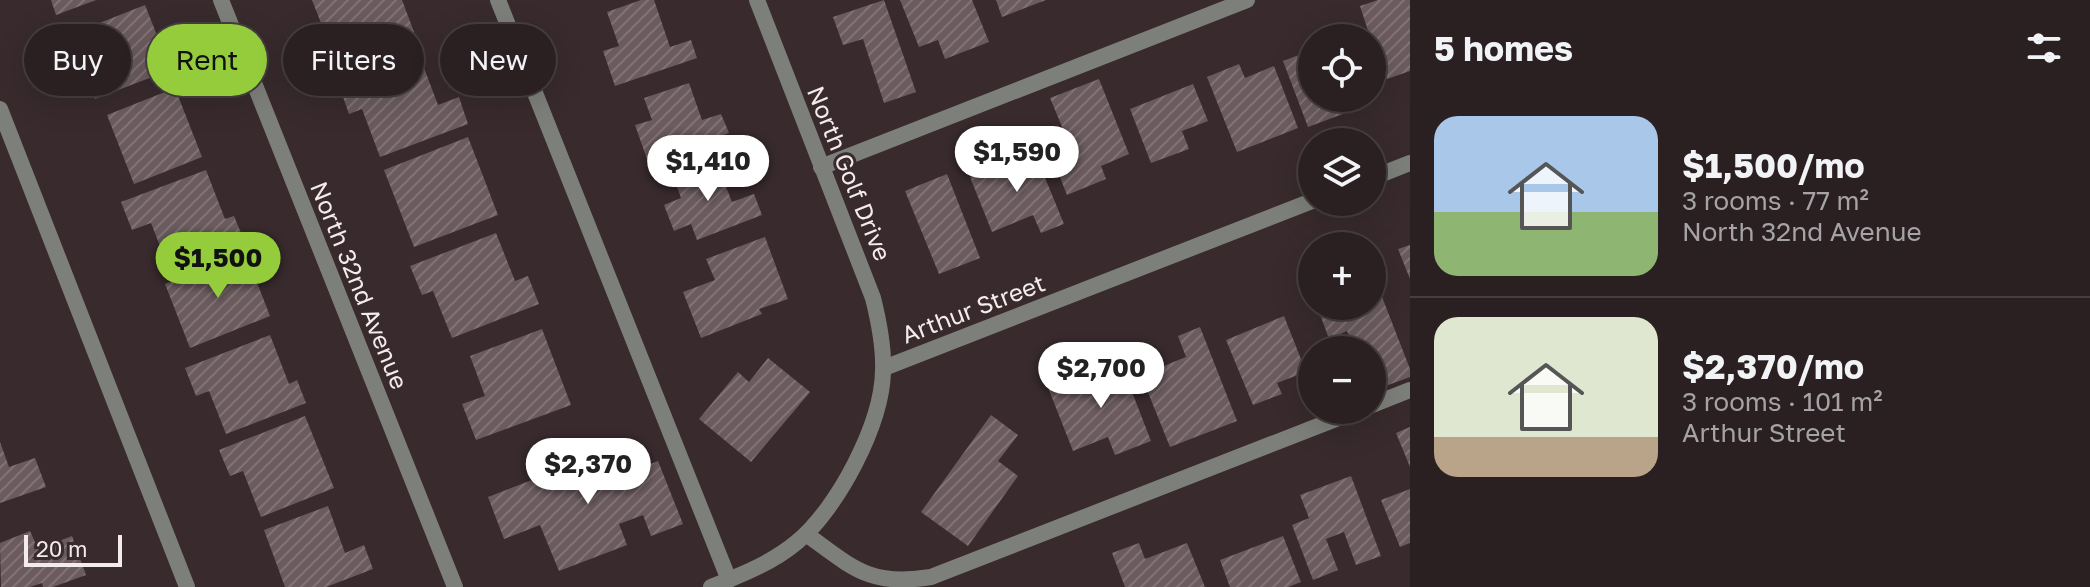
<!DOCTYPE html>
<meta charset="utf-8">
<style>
body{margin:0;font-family:"Golos Text",sans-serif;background:#32282a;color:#f1f3f6;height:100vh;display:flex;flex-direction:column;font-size:30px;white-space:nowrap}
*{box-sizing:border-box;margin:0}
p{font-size:26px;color:#a5a3a5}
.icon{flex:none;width:44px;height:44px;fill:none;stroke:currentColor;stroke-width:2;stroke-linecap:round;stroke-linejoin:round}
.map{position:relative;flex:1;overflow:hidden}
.drawer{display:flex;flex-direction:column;background:#2a2022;width:680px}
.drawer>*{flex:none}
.hud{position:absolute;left:24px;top:24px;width:760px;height:72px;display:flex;gap:16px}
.buttons{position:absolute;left:1298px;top:24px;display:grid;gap:16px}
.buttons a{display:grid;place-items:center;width:88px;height:88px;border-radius:50%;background:#2a2022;box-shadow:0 8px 32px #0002,0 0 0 2px #463e40;font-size:40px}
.scale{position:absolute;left:24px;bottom:20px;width:98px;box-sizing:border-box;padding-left:8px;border:4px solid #f4ebed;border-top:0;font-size:22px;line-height:28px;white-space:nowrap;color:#f4ebed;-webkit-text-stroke:6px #382a2d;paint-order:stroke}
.price{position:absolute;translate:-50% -68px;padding:0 18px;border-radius:28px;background:#fff;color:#222;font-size:26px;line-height:52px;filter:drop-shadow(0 2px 4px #0008)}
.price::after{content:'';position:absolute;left:50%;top:48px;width:24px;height:18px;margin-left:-12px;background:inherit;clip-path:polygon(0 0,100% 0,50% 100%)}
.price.selected{background:#94cc3c;color:#111}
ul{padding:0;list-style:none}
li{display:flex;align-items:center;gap:24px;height:200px;padding:0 24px}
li+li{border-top:2px solid #463e40}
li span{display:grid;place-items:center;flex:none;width:224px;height:160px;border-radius:24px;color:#555}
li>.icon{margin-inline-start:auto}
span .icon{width:96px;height:96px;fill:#fffc;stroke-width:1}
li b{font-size:34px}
h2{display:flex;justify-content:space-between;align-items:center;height:96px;padding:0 24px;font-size:34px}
.pill{padding:0 28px;border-radius:36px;background:#2a2022;box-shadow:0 8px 32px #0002,0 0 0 2px #463e40;font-size:28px;line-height:72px}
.pill.selected{background:#94cc3c;color:#111}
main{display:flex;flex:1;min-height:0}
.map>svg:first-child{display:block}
.building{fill:url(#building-hatch)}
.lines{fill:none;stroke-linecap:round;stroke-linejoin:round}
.service{stroke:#7d807a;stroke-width:16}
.minor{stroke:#7d807a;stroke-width:16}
.labels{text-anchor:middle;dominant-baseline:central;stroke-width:6;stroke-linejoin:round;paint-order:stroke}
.street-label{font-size:24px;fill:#f4ebed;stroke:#382a2d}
</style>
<main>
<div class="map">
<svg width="1410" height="587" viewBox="0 0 1410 587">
<defs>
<pattern id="building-hatch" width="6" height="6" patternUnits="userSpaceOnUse" patternTransform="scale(2)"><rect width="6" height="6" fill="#6b5b5e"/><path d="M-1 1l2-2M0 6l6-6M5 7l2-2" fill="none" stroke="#817375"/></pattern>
</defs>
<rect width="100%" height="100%" fill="#382a2d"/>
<!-- building -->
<g class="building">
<path d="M51 0H96L56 15Z"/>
<path d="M312 0H402L417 40 339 69Z"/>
<path d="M641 0H654L670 47 691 40 697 58 615 86 603 51 619 46 607 12Z"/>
<path d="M884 0 916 92 884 103 863 39 843 45 833 17Z"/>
<path d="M900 0H972L989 42 945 59 938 40 919 47Z"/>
<path d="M996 0H1046L1002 17Z"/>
<path d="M1378 0H1410V71L1384 80 1360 6Z"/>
<path d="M145 5 160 43 167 41 178 67 95 99 81 63 65 70 54 41Z"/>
<path d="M1312 50V98H1364L1367 105 1308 127 1283 61Z"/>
<path d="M418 52 438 105 459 97 468 124 380 157 362 109 349 114 338 83Z"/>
<path d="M1239 64 1245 78 1274 66 1298 128 1237 152 1207 77Z"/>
<path d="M1099 79 1129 154 1101 166 1106 179 1067 195 1044 137 1063 129 1050 98Z"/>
<path d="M689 83 702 120 721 114 729 133 648 162 635 125 652 120 644 98Z"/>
<path d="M1193 84 1208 121 1182 131 1189 149 1151 163 1130 109Z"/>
<path d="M175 88 202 157 134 184 107 115Z"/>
<path d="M468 137 498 215 414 247 384 170Z"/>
<path d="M1034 151 1064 224 1041 233 1033 215 992 232 970 177Z"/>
<path d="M716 161 732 202 754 194 762 215 697 240 691 224 674 231 664 205 681 198 674 178Z"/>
<path d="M206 170 225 219 234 216 243 238 168 267 151 223 132 230 121 202Z"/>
<path d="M947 174 980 258 939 274 905 191Z"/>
<path d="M496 233 515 281 528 276 539 304 452 338 433 291 422 295 410 266Z"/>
<path d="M765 237 788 299 759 309 762 314 701 338 683 292 715 280 706 259Z"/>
<path d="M1410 245V279L1398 249Z"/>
<path d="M245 252 270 316 190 348 165 284Z"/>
<path d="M1372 271 1410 369V377L1372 391V350H1355L1347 331 1329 339 1317 306H1372Z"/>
<path d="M1284 316 1306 372 1277 383 1282 394 1253 405 1226 340Z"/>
<path d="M1200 327 1237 421 1170 447 1141 375 1186 357 1178 336Z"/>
<path d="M542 329 571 405 476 440 462 404 485 396 470 356Z"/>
<path d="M270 335 289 384 297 380 306 403 226 434 209 391 196 396 185 368Z"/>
<path d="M768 358 810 392 751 462 699 419 738 372 749 382Z"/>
<path d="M1120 361 1151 441 1115 455 1108 437 1073 451 1049 390Z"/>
<path d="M991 415 1018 435 998 461 1018 476 968 546 921 512Z"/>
<path d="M305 416 334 488 261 517 243 471 230 476 219 450Z"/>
<path d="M1410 427V467L1396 433Z"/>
<path d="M0 442 9 467 35 458 46 487 0 503Z"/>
<path d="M622 445 632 471 658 461 683 524 651 536 643 515 619 524 627 545 559 571 540 525 504 539 488 497Z"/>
<path d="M1351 476 1381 556 1356 565 1344 532 1326 539 1338 570 1313 580 1292 525 1309 518 1300 495Z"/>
<path d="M1410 489V543L1400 547 1381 500Z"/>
<path d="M328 506 345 553 364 545 373 569 326 587H285L264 530Z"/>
<path d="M30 531 38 549 72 536 86 575 53 587H43L42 583 30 587H1L0 543Z"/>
<path d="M1283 536 1301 582 1288 587H1230L1220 560Z"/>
<path d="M1139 543 1145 559 1187 543 1205 587H1125L1112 553Z"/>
</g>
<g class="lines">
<!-- service -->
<g class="service">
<path d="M498 0 729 580"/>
<path d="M0 109 187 587"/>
<path d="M821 167 1247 0"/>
<path d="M1372 405 1410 390"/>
<path d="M806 534C853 568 870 587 931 577L1359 410"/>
</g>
<!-- minor -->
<g class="minor">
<path d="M221 0 455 587"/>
<path d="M1372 178 1410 163"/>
<path d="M884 368 1312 201"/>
<path d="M711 587C741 575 772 563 797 542 838 508 882 424 883 371 884 347 879 322 873 298L757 0"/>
</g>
</g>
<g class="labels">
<!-- street labels -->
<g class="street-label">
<text transform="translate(850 173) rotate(68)">North Golf Drive</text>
<text transform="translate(360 285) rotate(68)">North 32nd Avenue</text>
<text transform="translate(973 308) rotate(-21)">Arthur Street</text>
</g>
</g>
</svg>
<div class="buttons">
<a><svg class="icon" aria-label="locate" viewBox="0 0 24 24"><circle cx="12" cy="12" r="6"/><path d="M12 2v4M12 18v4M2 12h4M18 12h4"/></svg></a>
<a><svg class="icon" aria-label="layers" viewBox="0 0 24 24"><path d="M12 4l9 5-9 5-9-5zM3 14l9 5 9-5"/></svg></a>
<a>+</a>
<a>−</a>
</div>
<div class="scale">20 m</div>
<b class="price" style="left:1017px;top:194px">$1,590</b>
<b class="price" style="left:708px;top:203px">$1,410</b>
<b class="price selected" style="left:218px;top:300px">$1,500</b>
<b class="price" style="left:1101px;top:410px">$2,700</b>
<b class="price" style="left:588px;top:506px">$2,370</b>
<div class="hud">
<a class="pill">Buy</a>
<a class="pill selected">Rent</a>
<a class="pill">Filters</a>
<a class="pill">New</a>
</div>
</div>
<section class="drawer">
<h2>5 homes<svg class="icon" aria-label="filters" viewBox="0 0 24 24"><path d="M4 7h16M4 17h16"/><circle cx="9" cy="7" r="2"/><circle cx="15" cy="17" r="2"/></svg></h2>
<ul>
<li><span style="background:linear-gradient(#a9c7e8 60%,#8fb573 0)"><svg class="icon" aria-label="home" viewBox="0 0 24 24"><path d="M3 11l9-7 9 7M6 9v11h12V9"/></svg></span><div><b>$1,500/mo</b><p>3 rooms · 77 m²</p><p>North 32nd Avenue</p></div></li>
<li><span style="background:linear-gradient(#dfe7d0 75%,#b9a48a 0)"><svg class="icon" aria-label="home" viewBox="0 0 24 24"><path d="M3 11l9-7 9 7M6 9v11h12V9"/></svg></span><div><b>$2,370/mo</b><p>3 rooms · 101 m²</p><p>Arthur Street</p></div></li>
</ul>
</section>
</main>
